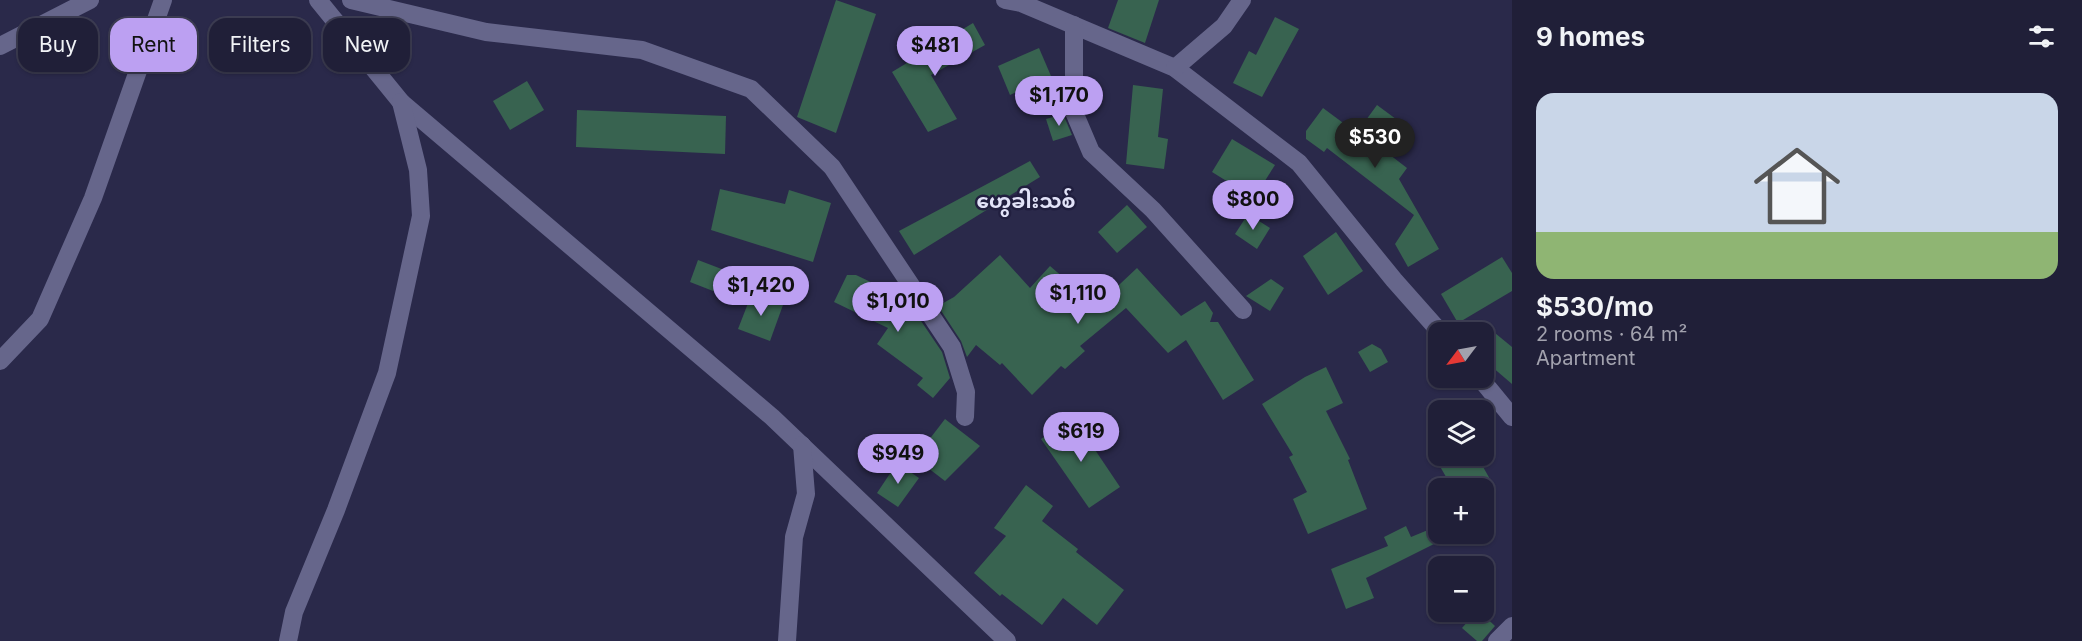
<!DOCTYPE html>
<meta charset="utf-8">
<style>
body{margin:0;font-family:Inter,"Noto Sans Myanmar",sans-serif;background:#2d2c43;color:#f1f3f6;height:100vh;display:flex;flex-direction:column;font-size:22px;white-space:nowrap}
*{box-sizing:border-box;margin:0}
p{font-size:20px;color:#a2a2ae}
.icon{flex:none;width:33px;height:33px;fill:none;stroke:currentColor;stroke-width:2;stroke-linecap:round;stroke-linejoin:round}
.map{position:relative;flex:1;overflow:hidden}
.side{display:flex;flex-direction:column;background:#201f38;width:570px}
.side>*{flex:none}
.guide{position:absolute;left:18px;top:18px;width:570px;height:54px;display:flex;gap:12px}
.needle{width:39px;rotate:238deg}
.controls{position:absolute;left:1428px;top:322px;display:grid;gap:12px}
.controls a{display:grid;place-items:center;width:66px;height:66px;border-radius:12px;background:#201f38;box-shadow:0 2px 4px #0004,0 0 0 2px #3d3d53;font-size:30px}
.price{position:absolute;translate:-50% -51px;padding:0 14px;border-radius:21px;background:#bca0f2;color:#111;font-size:20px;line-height:39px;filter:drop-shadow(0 2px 3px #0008)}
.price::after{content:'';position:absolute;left:50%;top:36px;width:18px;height:14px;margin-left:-9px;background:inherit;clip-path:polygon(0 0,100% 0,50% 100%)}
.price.selected{background:#222;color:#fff}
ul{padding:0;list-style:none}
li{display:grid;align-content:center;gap:12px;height:318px;padding:0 24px}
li+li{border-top:2px solid #3d3d53}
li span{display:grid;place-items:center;height:186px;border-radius:18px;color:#555}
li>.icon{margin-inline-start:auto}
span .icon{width:108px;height:108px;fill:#fffc;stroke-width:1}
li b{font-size:26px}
h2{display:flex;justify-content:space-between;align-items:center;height:72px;padding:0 24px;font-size:26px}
.tag{padding:0 21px;border-radius:18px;background:#201f38;box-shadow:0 2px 4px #0004,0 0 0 2px #3d3d53;font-size:21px;line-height:54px}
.tag.selected{background:#bca0f2;color:#111}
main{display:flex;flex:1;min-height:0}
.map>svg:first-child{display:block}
.building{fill:#386350}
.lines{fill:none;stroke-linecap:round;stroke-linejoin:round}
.minor{stroke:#66668b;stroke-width:18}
.labels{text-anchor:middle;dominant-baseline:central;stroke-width:5;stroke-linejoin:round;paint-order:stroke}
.quarter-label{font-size:20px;font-weight:bold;fill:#e2e3f8;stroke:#211f3f}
</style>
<main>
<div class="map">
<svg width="1512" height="641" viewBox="0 0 1512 641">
<rect width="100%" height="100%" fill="#2a294a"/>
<!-- building -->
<g class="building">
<path d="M836 0 876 14 836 133 797 117Z"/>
<path d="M1118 0H1159L1145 43 1108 28Z"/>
<path d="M1275 17 1299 29 1262 97 1233 83 1249 51 1256 55Z"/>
<path d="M973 23 985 45 931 75 957 119 928 132 892 72Z"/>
<path d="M1039 48 1051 76 1010 95 998 66Z"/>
<path d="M527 81 544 110 510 130 493 101Z"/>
<path d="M1133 85 1163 89 1158 137 1168 139 1164 169 1126 164Z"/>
<path d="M1377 105 1400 122 1381 148 1407 168 1399 179 1439 249 1408 267 1395 244 1414 215 1327 148 1324 152 1306 139V131L1323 108 1354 131 1356 129 1358 131Z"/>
<path d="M577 110 726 116 725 154 576 147Z"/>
<path d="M1063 114 1072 135 1053 141 1046 119Z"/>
<path d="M1232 139 1275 165 1254 198 1212 172Z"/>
<path d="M1030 161 1040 177 914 255 899 231Z"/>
<path d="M720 189 785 204 789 190 831 203 813 262 711 230Z"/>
<path d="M1127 205 1147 227 1117 253 1098 232Z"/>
<path d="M1248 214 1270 228 1257 249 1235 234Z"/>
<path d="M1336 232 1363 271 1328 295 1303 256Z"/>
<path d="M1000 255 1030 288 1050 266 1092 302 1100 295 1104 299 1137 268 1181 316 1205 301 1213 313 1210 322H1218L1254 380 1223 400 1186 340 1168 353 1126 308 1080 346 1085 351 1065 369 1061 366 1032 395 1002 363 1000 365 976 345 967 357 961 341 938 306 954 297Z"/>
<path d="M1502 257 1512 273V291L1458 323 1441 294Z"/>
<path d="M698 260 740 276 731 298 690 282Z"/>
<path d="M847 275H856L877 285 874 290 916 320 919 318 942 352 950 378 933 398 917 385 923 378 877 344 888 328 834 302Z"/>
<path d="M1271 279 1284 288 1270 311 1246 296Z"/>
<path d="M752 293 783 305 770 341 738 329Z"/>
<path d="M1484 324 1512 347V384L1484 360Z"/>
<path d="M1372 344 1381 349 1388 362 1370 372 1358 352Z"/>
<path d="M1326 367 1343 403 1326 411 1350 459 1348 460 1367 509 1308 534 1293 499 1307 492 1289 457 1293 455 1262 404 1305 377Z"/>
<path d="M1073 417 1120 487 1089 508 1041 439Z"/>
<path d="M945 419 980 446 945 481 915 458Z"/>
<path d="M1434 456H1477L1491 481 1478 489H1453Z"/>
<path d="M897 463 919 478 898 507 877 493Z"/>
<path d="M1026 485 1053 506 1042 521 1078 549 1076 552 1124 590 1097 625 1063 598 1042 625 1002 594 1000 596 974 573 1006 536 994 528Z"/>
<path d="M1406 526 1411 537 1428 530 1434 544 1366 578 1374 598 1346 609 1331 569 1388 546 1384 537Z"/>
<path d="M1476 612H1480L1495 626 1482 641H1477L1462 628Z"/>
</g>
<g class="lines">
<!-- minor -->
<g class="minor">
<path d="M318 0 401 102 772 417 1007 641"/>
<path d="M351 0 486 32 642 50 751 89 832 167 952 347 966 392 965 417"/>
<path d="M1005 0 1021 3 1175 68 1299 163 1394 280 1441 333"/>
<path d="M1074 25V112L1091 152 1153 210 1243 310"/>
<path d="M0 46 90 0"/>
<path d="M1175 68 1224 26 1242 0"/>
<path d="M0 361 40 319 93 198 163 0"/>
<path d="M1480 378 1512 417"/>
<path d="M288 641 294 612 336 510 387 373 421 216 418 170 401 102"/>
<path d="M787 641 794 537 806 494 802 445"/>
<path d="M1497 641 1512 626"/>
</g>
</g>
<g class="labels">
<!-- quarter labels -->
<g class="quarter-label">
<text x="1026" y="201">ဟွေခါးသစ်</text>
</g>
</g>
</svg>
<div class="controls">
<a><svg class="needle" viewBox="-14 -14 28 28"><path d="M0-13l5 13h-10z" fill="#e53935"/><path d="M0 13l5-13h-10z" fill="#a2a2ae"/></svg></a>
<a><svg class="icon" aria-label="layers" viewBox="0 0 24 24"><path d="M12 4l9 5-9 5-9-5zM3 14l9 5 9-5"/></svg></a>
<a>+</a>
<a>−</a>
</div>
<b class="price" style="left:935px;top:77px">$481</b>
<b class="price" style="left:1059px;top:127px">$1,170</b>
<b class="price selected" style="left:1375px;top:169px">$530</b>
<b class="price" style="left:1253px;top:231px">$800</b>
<b class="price" style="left:761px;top:317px">$1,420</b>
<b class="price" style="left:1078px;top:325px">$1,110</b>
<b class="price" style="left:898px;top:333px">$1,010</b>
<b class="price" style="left:1081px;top:463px">$619</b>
<b class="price" style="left:898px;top:485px">$949</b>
<div class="guide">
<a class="tag">Buy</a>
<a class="tag selected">Rent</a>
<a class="tag">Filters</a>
<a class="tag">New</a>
</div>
</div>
<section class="side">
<h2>9 homes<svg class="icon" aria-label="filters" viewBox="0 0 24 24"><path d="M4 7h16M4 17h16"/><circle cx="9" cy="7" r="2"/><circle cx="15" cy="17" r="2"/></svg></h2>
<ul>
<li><span style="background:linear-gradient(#c9d6e8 75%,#8fb573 0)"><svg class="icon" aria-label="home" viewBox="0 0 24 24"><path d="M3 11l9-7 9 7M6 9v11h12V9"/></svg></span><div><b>$530/mo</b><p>2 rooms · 64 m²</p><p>Apartment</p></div></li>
</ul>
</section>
</main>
